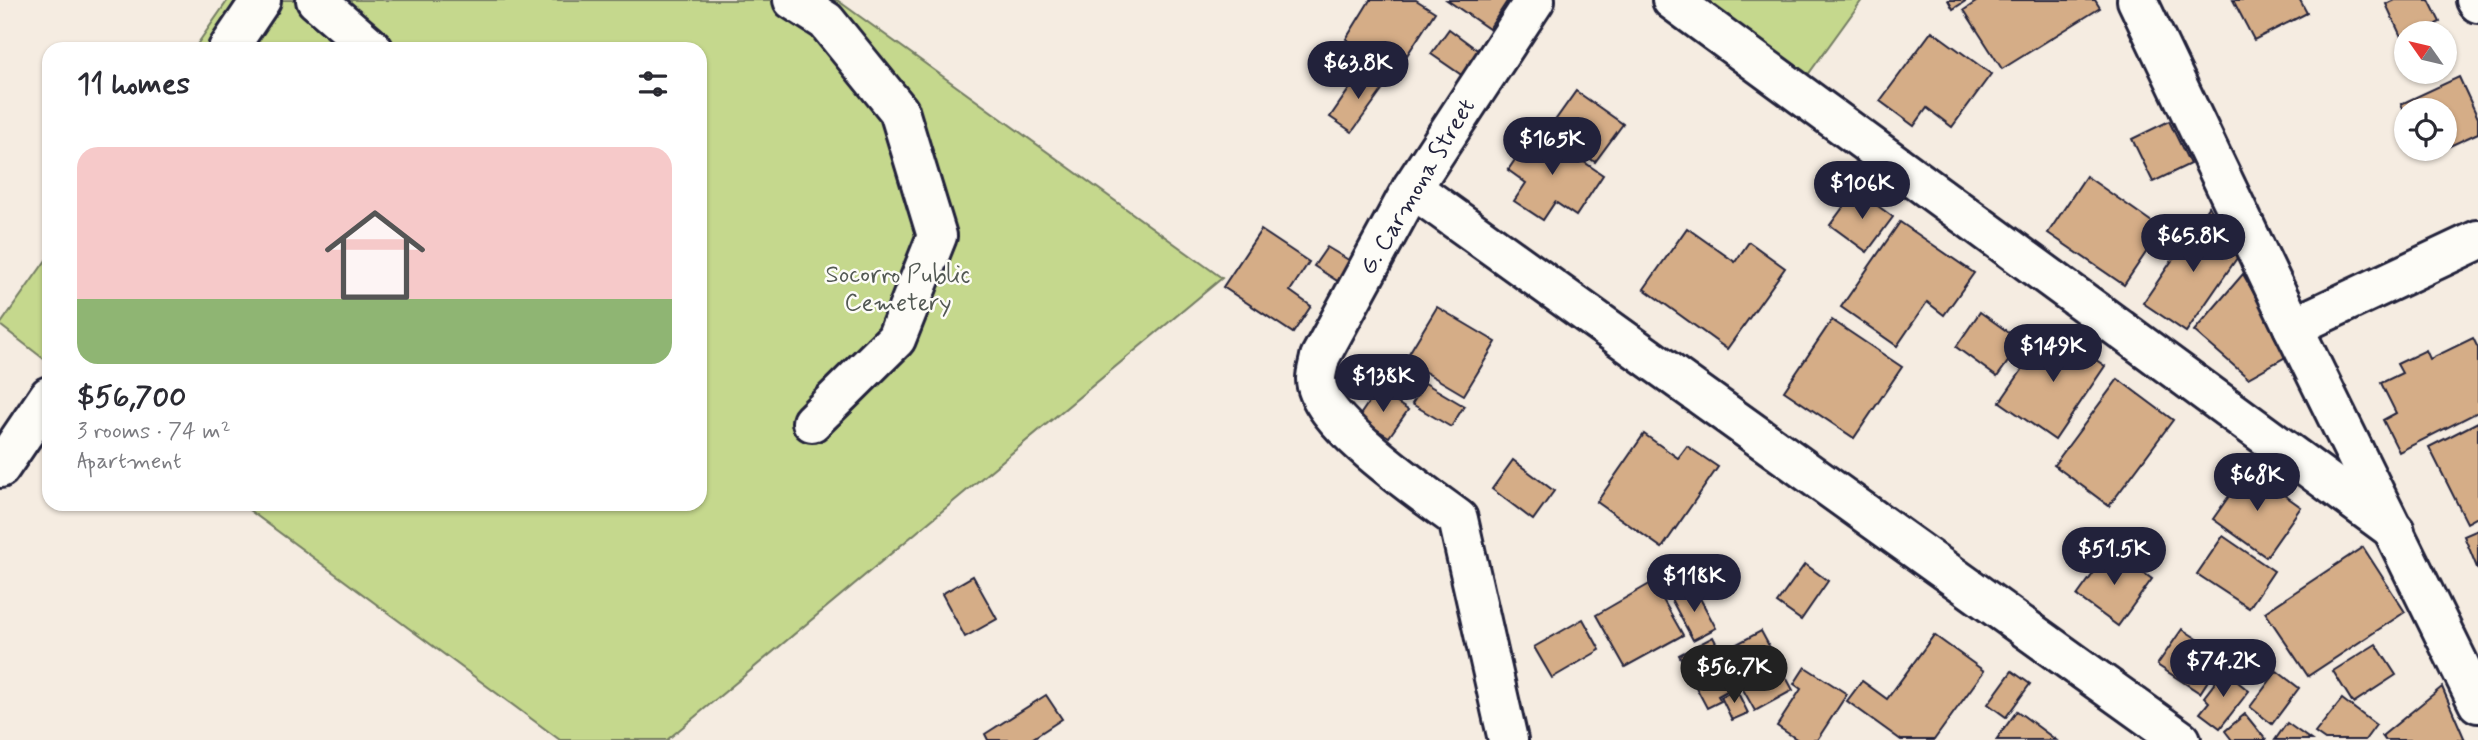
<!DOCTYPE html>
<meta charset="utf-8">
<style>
body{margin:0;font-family:Mynerve,sans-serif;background:#f2f2f3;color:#2b2b33;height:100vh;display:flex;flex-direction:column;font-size:26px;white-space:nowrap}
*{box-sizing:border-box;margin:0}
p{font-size:23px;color:#7c7c81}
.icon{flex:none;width:38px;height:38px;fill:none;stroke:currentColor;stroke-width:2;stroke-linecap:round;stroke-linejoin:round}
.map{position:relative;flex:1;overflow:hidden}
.panel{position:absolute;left:42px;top:42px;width:665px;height:469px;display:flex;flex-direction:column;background:#fff;border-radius:21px;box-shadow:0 2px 5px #0004}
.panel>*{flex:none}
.needle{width:46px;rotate:304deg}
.buttons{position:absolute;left:2394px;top:21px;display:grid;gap:14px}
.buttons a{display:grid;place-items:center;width:63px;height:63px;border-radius:50%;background:#fff;box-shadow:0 2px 5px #0004;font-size:35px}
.price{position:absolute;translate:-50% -60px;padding:0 16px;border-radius:24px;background:#22223b;color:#fff;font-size:23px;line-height:46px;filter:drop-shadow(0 2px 4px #0008)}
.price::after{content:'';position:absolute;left:50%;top:42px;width:21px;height:16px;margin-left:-10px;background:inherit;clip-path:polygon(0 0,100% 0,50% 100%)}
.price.active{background:#222;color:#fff}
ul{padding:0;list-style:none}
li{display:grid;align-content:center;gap:14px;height:371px;padding:0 35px}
li span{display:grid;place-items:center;height:217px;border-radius:21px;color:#555}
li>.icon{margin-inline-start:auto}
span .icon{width:126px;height:126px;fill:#fffc;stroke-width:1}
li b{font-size:30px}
h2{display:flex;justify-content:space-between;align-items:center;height:84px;padding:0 35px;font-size:30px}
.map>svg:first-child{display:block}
.green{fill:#c5d88d;stroke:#747d64;stroke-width:2}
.building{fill:#d5ad87;stroke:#22223b;stroke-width:2}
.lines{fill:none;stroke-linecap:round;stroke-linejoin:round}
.minor-casing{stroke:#22223b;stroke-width:44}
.major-casing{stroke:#22223b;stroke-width:44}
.minor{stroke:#fdfcf7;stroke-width:38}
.major{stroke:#fdfcf7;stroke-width:38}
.labels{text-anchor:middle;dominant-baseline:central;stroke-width:5;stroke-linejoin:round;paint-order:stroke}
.street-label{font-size:24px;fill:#22223b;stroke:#fdfcf7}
.park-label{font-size:24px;fill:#535954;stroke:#fdfcf7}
</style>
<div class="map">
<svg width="2478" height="740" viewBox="0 0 2478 740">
<rect width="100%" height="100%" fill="#f5ece1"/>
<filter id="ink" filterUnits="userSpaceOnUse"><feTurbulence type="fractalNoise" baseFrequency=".0143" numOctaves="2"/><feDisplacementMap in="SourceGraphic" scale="14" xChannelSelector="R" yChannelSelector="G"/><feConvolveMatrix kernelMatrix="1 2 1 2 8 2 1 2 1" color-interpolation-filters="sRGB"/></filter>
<g filter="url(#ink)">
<!-- green -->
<g class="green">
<path d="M228 0H837L1222 278 667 740H560L241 504H700V49H194Z"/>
<path d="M1702 0H1862L1807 76Z"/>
<path d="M49 256V363L0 325Z"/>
</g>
<!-- building -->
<g class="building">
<path d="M1370 0H1416L1435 12 1396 72 1346 39Z"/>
<path d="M1447 0H1508L1489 29Z"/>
<path d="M1948 0H1967L1953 9Z"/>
<path d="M1979 0H2095L2100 8 2002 69 1964 10Z"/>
<path d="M2233 0H2300L2307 13 2254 40Z"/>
<path d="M2394 0H2429L2440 22 2418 33H2406V39L2403 41 2386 4Z"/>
<path d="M1449 29 1480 52 1463 76 1431 54Z"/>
<path d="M1932 31 1991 74 1952 127 1927 108 1914 126 1880 101Z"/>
<path d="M1363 69 1386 85 1352 132 1330 117Z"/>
<path d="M2459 77 2478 118V133L2426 157 2422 149H2445V110H2406V115L2401 104Z"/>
<path d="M1576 91 1623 124 1595 162 1549 129Z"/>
<path d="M2169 121 2190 164 2153 182 2132 139Z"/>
<path d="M1536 129 1603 175 1576 216 1555 202 1543 220 1514 201 1526 183 1508 170Z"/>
<path d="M2086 176 2162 229 2124 285 2048 233Z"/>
<path d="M1856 190 1893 217 1867 252 1830 225Z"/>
<path d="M2209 206 2237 258 2186 332 2143 303Z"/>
<path d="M1900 222 1974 273 1944 315 1927 302 1897 346 1841 307Z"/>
<path d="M1687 228 1735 262 1749 242 1785 268 1727 349 1644 289Z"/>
<path d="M1261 230 1309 262 1290 291 1311 306 1293 333 1223 287Z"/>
<path d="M1327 247 1352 262 1339 282 1314 266Z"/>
<path d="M2243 274 2289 355 2248 378 2194 331Z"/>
<path d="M1437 307 1496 342 1464 395 1405 360Z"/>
<path d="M1980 312 2022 342 1997 377 1956 347Z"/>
<path d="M1832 320 1902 367 1854 438 1784 391Z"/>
<path d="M2050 329 2105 366 2055 440 2000 402Z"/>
<path d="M2473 338 2478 348V412L2399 452 2383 420 2396 413 2381 383 2402 373 2397 364 2426 350 2430 359Z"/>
<path d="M2118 379 2173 420 2109 506 2054 465Z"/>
<path d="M1425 383 1464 406 1451 427 1412 404Z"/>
<path d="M1377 390 1408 410 1389 437 1358 418Z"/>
<path d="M2478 422V517L2467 523 2429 447Z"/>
<path d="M1644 434 1678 458 1687 446 1718 467 1662 548 1597 502Z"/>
<path d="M1513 460 1554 491 1533 520 1492 489Z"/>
<path d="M2248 469 2301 507 2266 557 2213 519Z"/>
<path d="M2478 530V570L2464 536Z"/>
<path d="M2223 536 2274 571 2249 608 2197 574Z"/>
<path d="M2363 547 2405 612 2308 676 2265 612Z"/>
<path d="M2111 549 2152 579 2118 626 2077 596Z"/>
<path d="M1805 564 1828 581 1801 620 1777 603Z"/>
<path d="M973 576 997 619 965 637 942 594Z"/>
<path d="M1653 582 1683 635 1625 667 1596 615Z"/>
<path d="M1694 587 1716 628 1693 640 1671 599Z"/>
<path d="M1583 619 1600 650 1552 678 1534 647Z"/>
<path d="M2182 629 2224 656 2200 693 2157 665Z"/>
<path d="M1761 631 1793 690 1755 711 1722 652Z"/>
<path d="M1934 635 1984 671 1934 740H1901L1847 701 1862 681 1887 699Z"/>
<path d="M1713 637 1738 685 1718 696 1721 701 1707 708 1679 655Z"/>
<path d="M2376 644 2396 675 2353 703 2333 671Z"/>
<path d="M1805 667 1847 694 1817 740H1798L1777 726 1801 689 1794 684Z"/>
<path d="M2012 671 2030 684 2006 717 1988 704Z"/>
<path d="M2224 671 2249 691 2220 728 2200 713 2209 702 2204 697Z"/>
<path d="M2277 671 2299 688 2272 724 2250 707Z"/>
<path d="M2442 687 2465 740H2385L2382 736Z"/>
<path d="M1736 689 1748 713 1732 720 1721 697Z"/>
<path d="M1046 695 1062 719 1030 740H988L985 734Z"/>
<path d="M2342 699 2376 725 2365 740H2325L2315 733Z"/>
<path d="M2017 711 2056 740H1996Z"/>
<path d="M2245 714 2266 740H2232L2225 731Z"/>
<path d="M2287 723 2311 740H2275Z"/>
</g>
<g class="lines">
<defs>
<g id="minor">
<path d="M316 0 373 49"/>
<path d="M793 0 826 21 899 111 937 236 896 339 812 422"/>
<path d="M1672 0 2395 531"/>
<path d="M2137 0 2293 327 2478 703"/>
<path d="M228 49 261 0"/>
<path d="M1412 188 2181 740"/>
<path d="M2293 327 2478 240"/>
<path d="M0 468 49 396"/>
<path d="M1508 740 1458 519C1426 495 1316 421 1316 379 1316 372 1319 364 1320 357L1412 188 1535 0"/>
</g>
<path id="major" d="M2476 0 2478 3"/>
</defs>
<!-- minor casing -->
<use href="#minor" class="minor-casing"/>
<!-- major casing -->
<use href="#major" class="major-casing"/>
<!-- minor -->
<use href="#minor" class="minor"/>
<!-- major -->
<use href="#major" class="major"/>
</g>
</g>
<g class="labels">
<!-- street labels -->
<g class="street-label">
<text transform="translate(1418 187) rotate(-59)">G. Carmona Street</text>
</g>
<!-- park labels -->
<g class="park-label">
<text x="898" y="275">Socorro Public<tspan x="898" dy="28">Cemetery</tspan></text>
</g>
</g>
</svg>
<div class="buttons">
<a><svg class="needle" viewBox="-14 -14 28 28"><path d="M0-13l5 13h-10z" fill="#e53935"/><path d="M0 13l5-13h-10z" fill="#7c7c81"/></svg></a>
<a><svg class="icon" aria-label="locate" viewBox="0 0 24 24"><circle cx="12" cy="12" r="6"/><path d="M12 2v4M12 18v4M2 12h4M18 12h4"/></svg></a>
</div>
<b class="price" style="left:1358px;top:101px">$63.8K</b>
<b class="price" style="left:1552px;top:177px">$165K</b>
<b class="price" style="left:1862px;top:221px">$106K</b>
<b class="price" style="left:2193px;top:274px">$65.8K</b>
<b class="price" style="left:2053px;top:384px">$149K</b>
<b class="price" style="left:1383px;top:414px">$138K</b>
<b class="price" style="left:2257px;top:513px">$68K</b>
<b class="price" style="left:2114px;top:587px">$51.5K</b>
<b class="price" style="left:1694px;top:614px">$118K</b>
<b class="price" style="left:2223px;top:699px">$74.2K</b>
<b class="price active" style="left:1734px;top:705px">$56.7K</b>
<section class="panel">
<h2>11 homes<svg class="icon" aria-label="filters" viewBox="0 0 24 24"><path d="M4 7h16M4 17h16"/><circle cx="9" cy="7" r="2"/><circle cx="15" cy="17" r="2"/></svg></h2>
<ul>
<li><span style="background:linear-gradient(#f6c9c9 70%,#8fb573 0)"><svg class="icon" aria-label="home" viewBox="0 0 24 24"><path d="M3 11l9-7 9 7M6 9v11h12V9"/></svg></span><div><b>$56,700</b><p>3 rooms · 74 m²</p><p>Apartment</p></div></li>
</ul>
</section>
</div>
